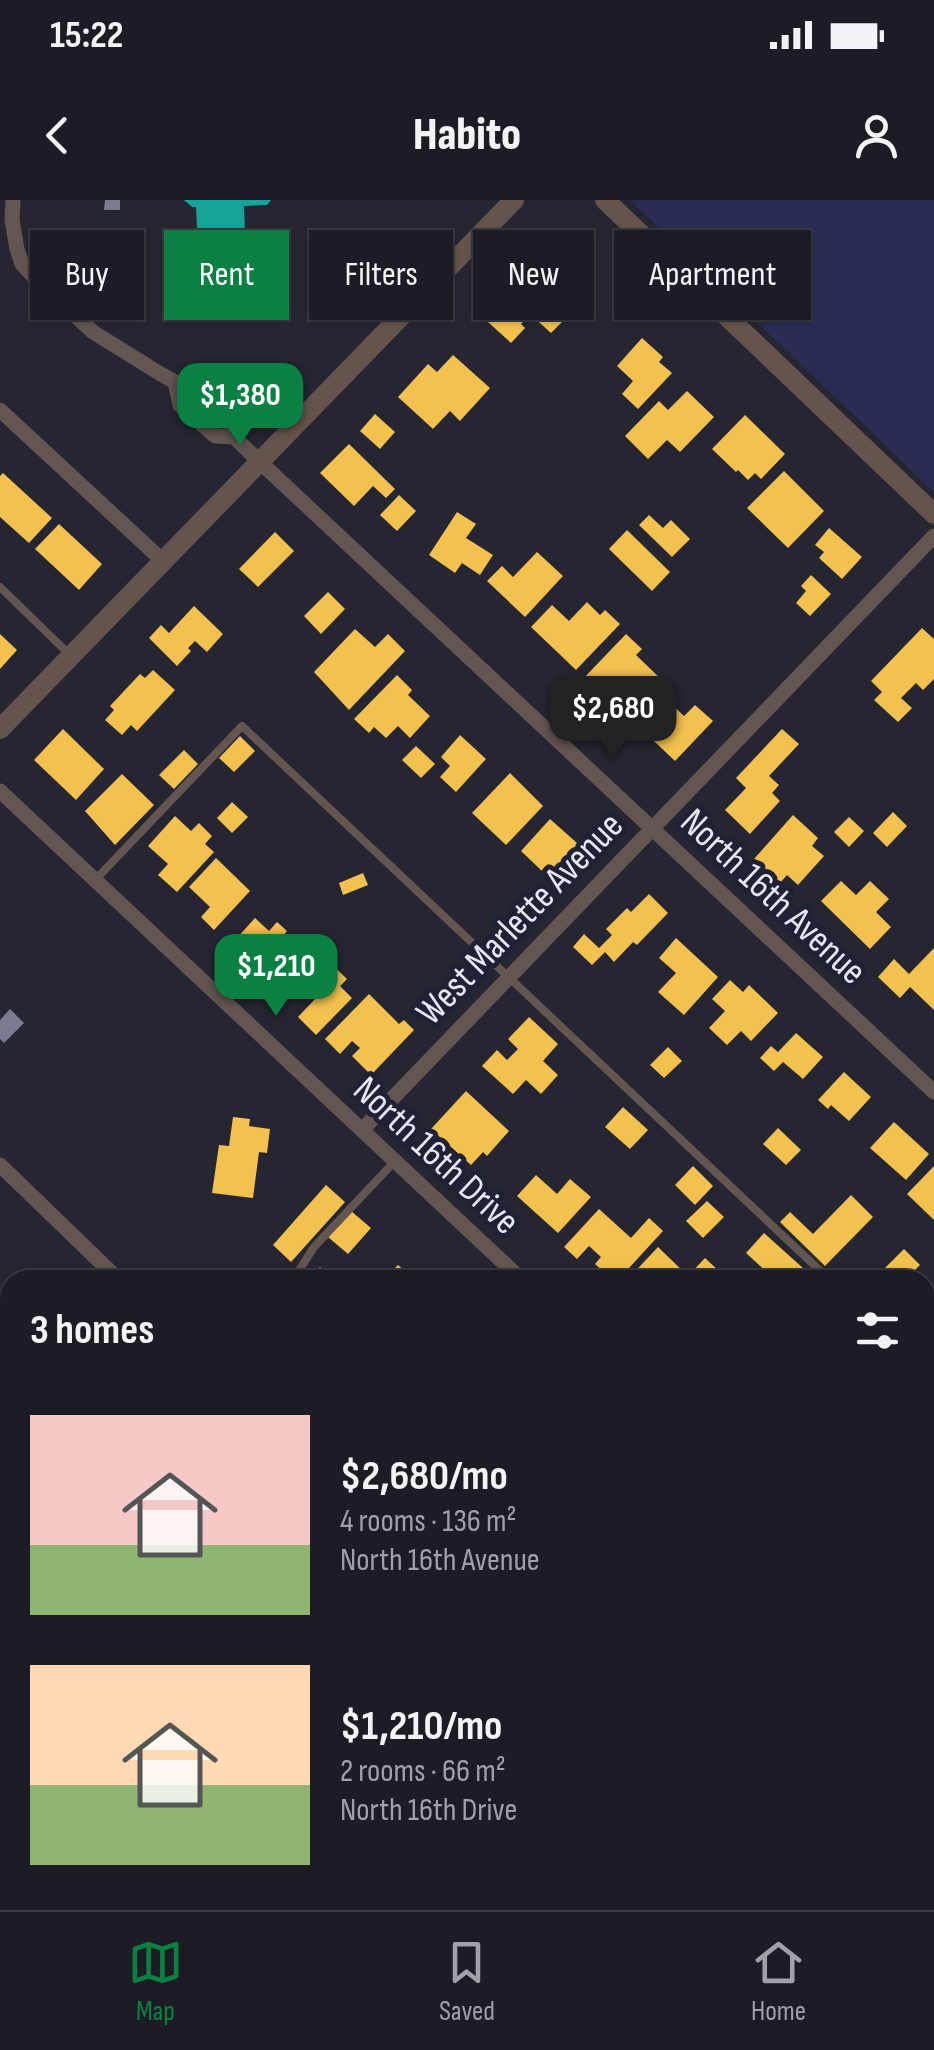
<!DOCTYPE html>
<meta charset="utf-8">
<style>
body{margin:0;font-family:"Sofia Sans Condensed",sans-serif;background:#25252d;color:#f1f3f6;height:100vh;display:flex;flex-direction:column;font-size:38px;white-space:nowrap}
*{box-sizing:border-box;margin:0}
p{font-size:32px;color:#a0a1a7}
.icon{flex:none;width:55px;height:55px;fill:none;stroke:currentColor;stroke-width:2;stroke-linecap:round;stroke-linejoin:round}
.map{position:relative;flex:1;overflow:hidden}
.panel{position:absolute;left:0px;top:1070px;width:935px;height:640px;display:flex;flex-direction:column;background:#1c1c25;border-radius:30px 30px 0 0;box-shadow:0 2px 8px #0004,0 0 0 2px #3a3a42}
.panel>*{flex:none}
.hud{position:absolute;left:30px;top:30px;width:875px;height:90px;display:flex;gap:20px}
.price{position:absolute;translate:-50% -85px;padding:0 22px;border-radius:20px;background:#0b8043;color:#fff;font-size:32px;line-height:65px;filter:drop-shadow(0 2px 5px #0008)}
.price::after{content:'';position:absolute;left:50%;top:60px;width:30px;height:22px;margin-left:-15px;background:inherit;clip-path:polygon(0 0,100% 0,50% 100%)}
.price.on{background:#222;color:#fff}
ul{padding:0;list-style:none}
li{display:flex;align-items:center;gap:30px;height:250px;padding:0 30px}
li span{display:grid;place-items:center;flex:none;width:280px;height:200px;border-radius:0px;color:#555}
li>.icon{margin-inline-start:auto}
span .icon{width:120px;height:120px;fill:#fffc;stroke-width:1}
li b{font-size:42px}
h2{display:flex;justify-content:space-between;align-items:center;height:120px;padding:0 30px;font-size:42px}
.tag{padding:0 35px;border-radius:0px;background:#1c1c25;box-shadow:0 2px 8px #0004,0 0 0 2px #3a3a42;font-size:35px;line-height:90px}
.tag.on{background:#0b8043;color:#fff}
.status{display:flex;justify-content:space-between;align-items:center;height:70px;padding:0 50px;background:#1c1c25;direction:ltr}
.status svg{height:28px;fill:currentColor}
header{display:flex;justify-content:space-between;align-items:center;height:130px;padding:0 30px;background:#1c1c25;font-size:45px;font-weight:800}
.menu{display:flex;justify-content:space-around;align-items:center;height:140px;border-top:2px solid #3a3a42;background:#1c1c25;font-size:28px;color:#a0a1a7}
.menu a{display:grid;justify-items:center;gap:5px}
.menu .on{color:#0b8043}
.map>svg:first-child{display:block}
.green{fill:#292d55}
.homes{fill:#f2c14e}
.public{fill:#17a398}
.building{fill:#797c90}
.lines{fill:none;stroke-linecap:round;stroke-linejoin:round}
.lane{stroke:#635651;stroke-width:8}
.street{stroke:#635651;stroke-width:15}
.secondary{stroke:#65544d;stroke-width:20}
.labels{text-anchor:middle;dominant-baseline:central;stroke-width:10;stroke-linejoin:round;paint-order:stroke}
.street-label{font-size:38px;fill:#e5e8f6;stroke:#1f2237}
</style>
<div class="status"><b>15:22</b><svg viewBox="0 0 49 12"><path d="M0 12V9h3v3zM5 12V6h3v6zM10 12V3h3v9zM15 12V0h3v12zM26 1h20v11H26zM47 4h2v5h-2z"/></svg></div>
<header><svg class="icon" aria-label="back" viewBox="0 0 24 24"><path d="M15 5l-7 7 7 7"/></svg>Habito<svg class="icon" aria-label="person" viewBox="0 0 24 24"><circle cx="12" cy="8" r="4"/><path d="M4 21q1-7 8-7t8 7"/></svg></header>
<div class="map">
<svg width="934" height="1710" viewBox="0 0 934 1710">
<rect width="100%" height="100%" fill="#252631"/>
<!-- green -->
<path class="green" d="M630 0H934V292Z"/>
<!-- homes -->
<g class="homes">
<path d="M538 57 580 96 570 106 574 110 551 133 530 114 521 124 525 128 511 143 488 122 527 81 521 75Z"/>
<path d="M642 138 663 157 659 162 672 173 638 209 622 194 633 181 617 166Z"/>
<path d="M453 155 490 188 460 221 450 211 433 229 398 197 428 164 437 172Z"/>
<path d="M687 191 714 217 680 252 667 240 648 259 625 236 659 201 668 210Z"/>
<path d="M375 214 395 232 380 249 360 231Z"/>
<path d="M745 215 785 254 761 279 755 273 748 280 738 270 736 272 712 249Z"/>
<path d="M349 244 395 289 386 298 373 286 354 306 320 273Z"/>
<path d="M784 271 824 311 788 348 747 308Z"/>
<path d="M3 273 52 318 29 343 0 317V276Z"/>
<path d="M399 295 416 311 397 331 380 315Z"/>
<path d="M457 312 476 324 466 338 493 355 480 375 462 363 455 373 429 355Z"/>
<path d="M649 315 663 328 671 320 690 339 672 357 639 325Z"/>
<path d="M59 324 102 364 79 390 35 349Z"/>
<path d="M829 328 862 357 842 379 819 358 824 352 815 345Z"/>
<path d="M627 330 670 372 652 391 609 349Z"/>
<path d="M275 332 294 351 258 387 239 369Z"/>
<path d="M537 352 563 376 525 417 487 381 502 366 513 377Z"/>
<path d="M811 375 831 394 810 416 796 403 806 391 801 386Z"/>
<path d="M328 392 345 409 321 434 304 416Z"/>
<path d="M587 402 600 415 605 410 620 424 576 470 531 427 552 405 569 421Z"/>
<path d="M194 406 223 434 207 452 195 441 188 448 191 451 177 466 149 438 161 425 169 433Z"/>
<path d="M922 428 934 439V479L923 490 916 483 901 498 912 508 898 522 874 500 882 492 871 481Z"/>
<path d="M355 429 375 447 388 434 405 451 349 510 314 472Z"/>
<path d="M0 434 17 450 0 469Z"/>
<path d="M626 434 642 449 636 455 664 482 627 519 600 493 596 498 580 482Z"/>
<path d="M153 470 175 490 137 531 131 525 122 535 105 520 114 510 110 506 140 474 145 478Z"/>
<path d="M397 475 412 490 408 495 430 516 410 538 398 526 386 538 374 527 369 533 354 519Z"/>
<path d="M663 496 684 516 695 505 713 521 675 561 636 524Z"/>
<path d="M63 529 104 569 76 600 34 560Z"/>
<path d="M782 529 799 544 769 576 779 585 772 593 780 601 750 634 725 610 746 588 736 578Z"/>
<path d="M460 535 486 559 456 592 440 577 450 566 441 557Z"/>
<path d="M240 536 255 551 234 572 219 558Z"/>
<path d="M416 546 435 564 421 578 402 560Z"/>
<path d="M184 550 198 564 174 589 159 575Z"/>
<path d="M510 573 543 606 506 645 472 613Z"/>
<path d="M122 574 154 605 115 645 85 611Z"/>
<path d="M232 602 248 617 232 633 217 618Z"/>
<path d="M893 612 907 626 887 647 873 633Z"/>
<path d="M793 615 818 638 812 646 824 656 798 685 787 675 780 683 754 659Z"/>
<path d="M175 616 191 631 199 623 212 636 205 644 214 652 177 692 158 675 168 664 148 646Z"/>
<path d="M849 617 864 631 849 647 834 632Z"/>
<path d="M550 619 586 651 562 677 548 664 542 671 521 651Z"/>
<path d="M216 658 250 691 214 730 201 717 210 707 189 687Z"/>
<path d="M363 673 368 685 343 695 339 683Z"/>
<path d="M841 681 856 695 870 681 889 699 876 712 891 727 870 749 821 701Z"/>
<path d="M649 694 668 713 637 745 633 742 614 762 605 752 592 765 573 747 584 734 599 748 612 735 606 729 627 708 631 712Z"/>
<path d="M255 718 269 731 277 722 287 731 280 740 296 754 277 776 236 739Z"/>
<path d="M676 738 718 777 684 815 658 792 676 773 659 758Z"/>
<path d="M934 748V810L910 787 900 798 878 777 894 759 909 774Z"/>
<path d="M317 750 347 779 340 786 352 798 316 835 298 817 316 798 306 788 298 796 285 783Z"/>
<path d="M730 780 743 792 749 785 778 813 751 841 741 831 727 845 709 828 725 811 712 799Z"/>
<path d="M369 794 399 824 404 820 414 830 371 875 352 856 360 848 352 841 340 854 325 839Z"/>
<path d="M529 817 558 844 543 861 558 875 541 894 526 880 513 894 482 866 497 850 507 860 518 849 508 839Z"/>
<path d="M796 833 823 857 803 879 783 862 774 871 760 858 771 846 778 852Z"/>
<path d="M668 847 682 861 664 878 650 865Z"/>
<path d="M844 872 871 897 849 921 831 905 828 909 818 900Z"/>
<path d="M466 891 509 931 487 956 483 952 471 965 431 929Z"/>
<path d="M623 907 648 930 630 949 605 927Z"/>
<path d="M233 917 250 919 249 926 270 929 267 953 259 952 253 998 212 993 219 945 229 946Z"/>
<path d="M894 922 929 954 906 980 870 948Z"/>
<path d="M778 928 801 950 786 965 763 944Z"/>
<path d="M693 966 713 986 695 1005 675 985Z"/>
<path d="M934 966V1020L907 994Z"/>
<path d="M536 975 557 994 570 979 591 997 558 1033 517 996Z"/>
<path d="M326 985 345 1002 291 1062 273 1045Z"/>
<path d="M851 995 873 1017 825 1066 780 1022 790 1012 813 1034Z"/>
<path d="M707 1001 724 1017 703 1038 686 1021Z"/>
<path d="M599 1009 631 1038 649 1018 663 1031 618 1080H613L595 1064 601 1057 589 1046 577 1059 564 1047Z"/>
<path d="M351 1011 371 1028 348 1054 328 1037Z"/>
<path d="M764 1033 813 1077 810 1080H785L773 1069 769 1074 746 1053Z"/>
<path d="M658 1047 688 1076 705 1058 720 1072 713 1080H627Z"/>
<path d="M904 1049 920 1065 905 1080H883L878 1075Z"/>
<path d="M398 1065 415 1080H383Z"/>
<path d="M320 1067 333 1080H307Z"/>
<path d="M934 1332V1384L925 1376V1342Z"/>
<path d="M925 1505 934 1514V1554L929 1549 925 1552Z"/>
<path d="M488 1700H502L507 1705 512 1700H517L528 1710H479Z"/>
<path d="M677 1700H708L699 1710H667Z"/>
<path d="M879 1700H927L934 1706V1710H880L875 1705Z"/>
</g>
<!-- public -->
<path class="public" d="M184 0H271L267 5 244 6 246 59H216L215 52 198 51 196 7H192Z"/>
<!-- building -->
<g class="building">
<path d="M105 0H120V10H104Z"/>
<path d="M10 809 24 823 4 843 0 839V820Z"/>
</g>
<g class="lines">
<!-- lane -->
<g class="lane">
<path d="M0 387 69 454"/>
<path d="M96 679 242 526 830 1080"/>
<path d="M295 1077 314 1047 395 961"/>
<path d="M925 1170 934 1178"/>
<path d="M925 1249 934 1257"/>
<path d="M0 1326 10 1317"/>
<path d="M925 1627 934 1636"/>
<path d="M592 1700 603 1710"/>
<path d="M262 1710 272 1700"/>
</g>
<!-- street -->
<g class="street">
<path d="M13 0 12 20 17 49 22 64 33 76 93 132 159 173 175 182 199 189 230 220 234 237 261 263 934 892"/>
<path d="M175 182 180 205 215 236 234 237"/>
<path d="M0 210 163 361"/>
<path d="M0 591 522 1080"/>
<path d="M362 930 934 336"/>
<path d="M0 965 119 1080"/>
<path d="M925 1197 934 1188"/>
<path d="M925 1441 934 1450"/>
<path d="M0 1463 10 1460"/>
<path d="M925 1614 934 1604"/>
<path d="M794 1700 805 1710"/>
<path d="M0 1703 7 1710"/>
<path d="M94 1710 103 1700"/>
<path d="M430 1710 440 1700"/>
<path d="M833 1710 843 1700"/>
</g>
<!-- secondary -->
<g class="secondary">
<path d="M605 0 934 314"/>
<path d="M0 529 514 0"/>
</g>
</g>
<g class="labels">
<!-- street labels -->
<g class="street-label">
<text transform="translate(773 697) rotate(43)">North 16th Avenue</text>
<text transform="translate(520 719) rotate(-46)">West Marlette Avenue</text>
<text transform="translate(436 956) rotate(43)">North 16th Drive</text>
</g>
</g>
</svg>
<b class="price" style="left:240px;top:248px">$1,380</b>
<b class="price on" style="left:613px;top:561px">$2,680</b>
<b class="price" style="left:276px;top:819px">$1,210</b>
<div class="hud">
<a class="tag">Buy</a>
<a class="tag on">Rent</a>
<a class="tag">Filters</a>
<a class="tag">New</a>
<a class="tag">Apartment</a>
</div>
<section class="panel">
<h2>3 homes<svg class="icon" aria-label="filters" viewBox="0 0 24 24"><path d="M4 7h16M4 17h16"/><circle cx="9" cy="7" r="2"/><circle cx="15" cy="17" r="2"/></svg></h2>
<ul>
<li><span style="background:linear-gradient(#f6c9c9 65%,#8fb573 0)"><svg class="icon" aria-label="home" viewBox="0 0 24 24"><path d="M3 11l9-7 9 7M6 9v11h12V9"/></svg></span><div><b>$2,680/mo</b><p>4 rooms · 136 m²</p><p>North 16th Avenue</p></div></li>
<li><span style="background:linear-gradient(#ffd9b3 60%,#8fb573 0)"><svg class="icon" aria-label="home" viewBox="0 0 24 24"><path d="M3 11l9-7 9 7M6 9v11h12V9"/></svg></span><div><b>$1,210/mo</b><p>2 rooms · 66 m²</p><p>North 16th Drive</p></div></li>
</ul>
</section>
</div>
<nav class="menu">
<a class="on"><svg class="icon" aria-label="map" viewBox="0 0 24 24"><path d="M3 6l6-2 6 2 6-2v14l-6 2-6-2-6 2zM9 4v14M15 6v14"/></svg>Map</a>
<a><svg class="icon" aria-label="saved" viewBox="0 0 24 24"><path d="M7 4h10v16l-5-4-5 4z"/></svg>Saved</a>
<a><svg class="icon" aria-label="home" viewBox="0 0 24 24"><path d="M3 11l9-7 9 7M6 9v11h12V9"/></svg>Home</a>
</nav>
